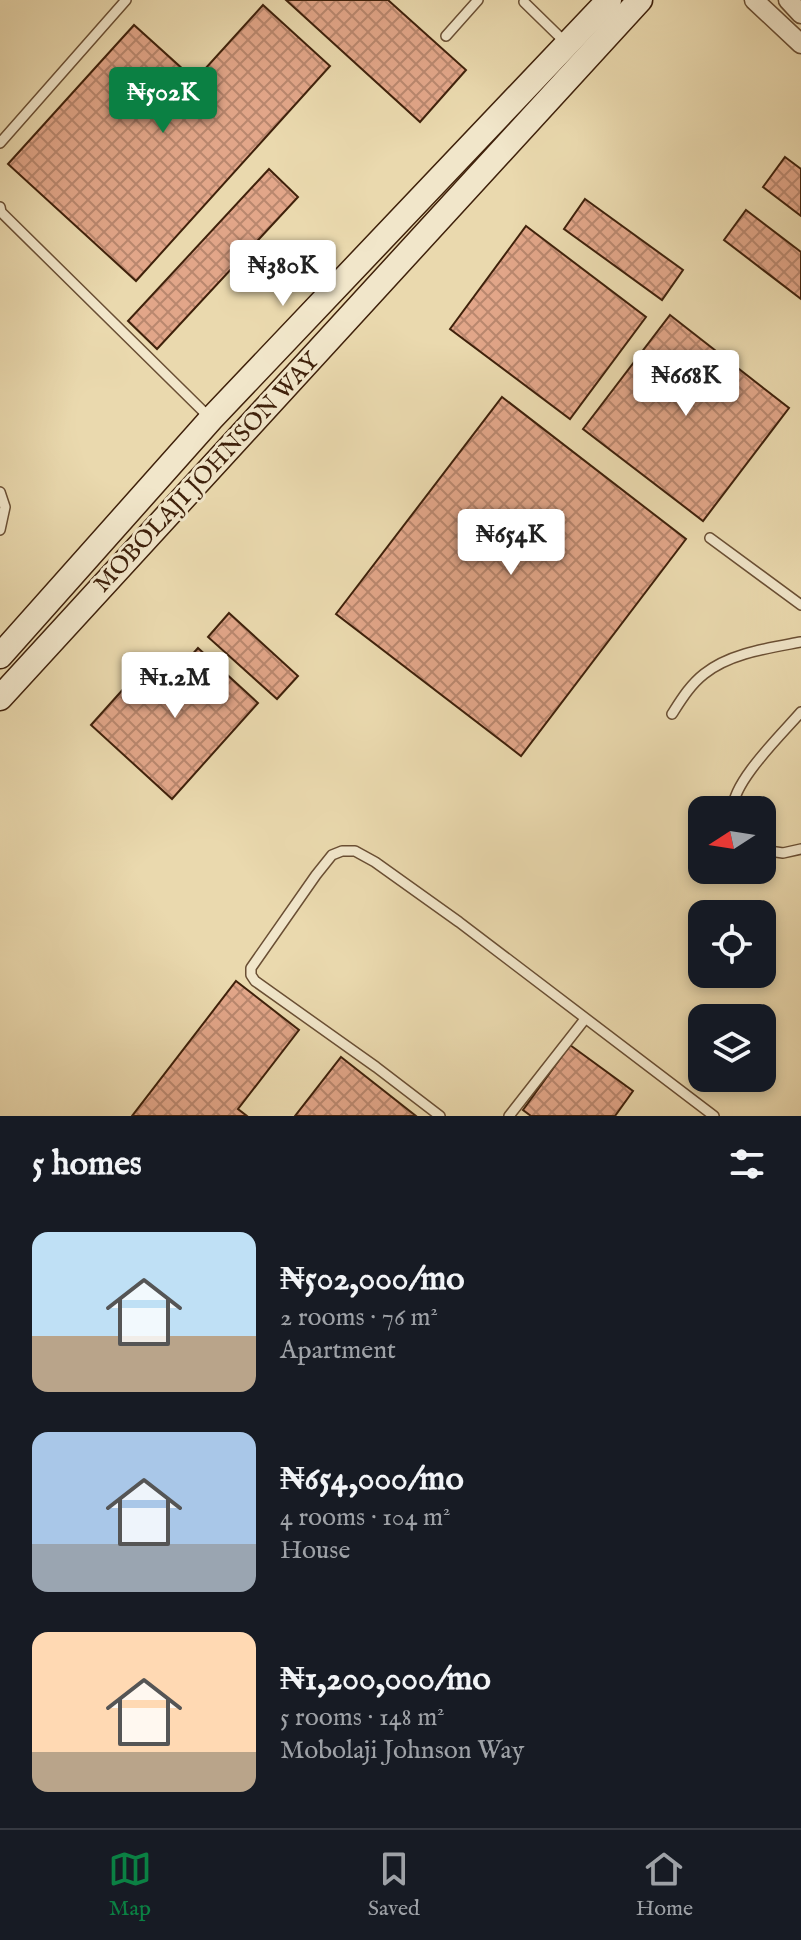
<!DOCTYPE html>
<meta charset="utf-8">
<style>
body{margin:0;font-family:"IM FELL English",serif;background:#20242c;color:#f1f3f6;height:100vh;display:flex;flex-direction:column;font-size:30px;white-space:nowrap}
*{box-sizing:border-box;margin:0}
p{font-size:26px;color:#9ea1a6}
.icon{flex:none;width:44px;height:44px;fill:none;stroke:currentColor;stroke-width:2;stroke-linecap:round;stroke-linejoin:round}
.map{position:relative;height:1116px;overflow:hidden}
.details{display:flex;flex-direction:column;background:#171b24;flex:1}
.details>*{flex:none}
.needle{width:52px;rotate:258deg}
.controls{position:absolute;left:688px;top:796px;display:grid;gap:16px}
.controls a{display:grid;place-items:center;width:88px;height:88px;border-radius:16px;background:#171b24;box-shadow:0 4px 12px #0003;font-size:40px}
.price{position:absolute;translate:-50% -68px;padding:0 18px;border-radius:8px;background:#fff;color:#222;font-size:26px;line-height:52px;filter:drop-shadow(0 2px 4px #0008)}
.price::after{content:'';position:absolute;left:50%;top:48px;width:24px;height:18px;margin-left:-12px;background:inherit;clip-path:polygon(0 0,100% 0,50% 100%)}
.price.selected{background:#0b8043;color:#fff}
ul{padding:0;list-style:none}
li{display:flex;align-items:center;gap:24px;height:200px;padding:0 32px}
li span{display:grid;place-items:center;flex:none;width:224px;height:160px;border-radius:16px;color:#555}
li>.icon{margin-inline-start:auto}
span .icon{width:96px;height:96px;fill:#fffc;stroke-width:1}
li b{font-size:34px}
h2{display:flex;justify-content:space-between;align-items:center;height:96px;padding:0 32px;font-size:34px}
.menu{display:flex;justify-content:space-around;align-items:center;height:112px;border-top:2px solid #363941;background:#171b24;font-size:22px;color:#9ea1a6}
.menu a{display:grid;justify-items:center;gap:4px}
.menu .selected{color:#0b8043}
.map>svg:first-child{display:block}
.building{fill:url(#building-cross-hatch);stroke:#3f210b;stroke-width:2}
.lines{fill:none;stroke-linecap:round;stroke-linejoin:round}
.lane-casing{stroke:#6a4f34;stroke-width:12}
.street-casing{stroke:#6a4f34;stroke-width:21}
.secondary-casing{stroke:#3f210b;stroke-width:27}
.lane{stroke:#f1e6ca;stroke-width:9}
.street{stroke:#f1e6ca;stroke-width:18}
.secondary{stroke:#f1e6ca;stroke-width:24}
.labels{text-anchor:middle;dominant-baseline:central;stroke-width:6;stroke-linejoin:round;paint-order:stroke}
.street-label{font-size:24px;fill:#3f210b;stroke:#f1e6ca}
</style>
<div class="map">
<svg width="801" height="1116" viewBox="0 0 801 1116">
<defs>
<pattern id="building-cross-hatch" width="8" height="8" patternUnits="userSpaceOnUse" patternTransform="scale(2)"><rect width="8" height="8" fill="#e2a689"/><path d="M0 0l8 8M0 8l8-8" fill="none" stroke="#b9876e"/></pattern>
</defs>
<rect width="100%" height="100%" fill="#ead9ae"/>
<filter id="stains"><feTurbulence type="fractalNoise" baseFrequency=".0025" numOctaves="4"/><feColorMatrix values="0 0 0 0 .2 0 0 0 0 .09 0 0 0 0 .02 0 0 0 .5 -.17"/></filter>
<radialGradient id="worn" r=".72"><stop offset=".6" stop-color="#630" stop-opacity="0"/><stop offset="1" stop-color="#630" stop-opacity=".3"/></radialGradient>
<!-- building -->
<g class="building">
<path d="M286 0H388L466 70 420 122Z"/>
<path d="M263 5 330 66 136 281 8 164 134 25 195 80Z"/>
<path d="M785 157 801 169V216L763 187Z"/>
<path d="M269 169 298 197 157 349 128 321Z"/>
<path d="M585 199 683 270 662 300 564 229Z"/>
<path d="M746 210 801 252V299L724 240Z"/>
<path d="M526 226 646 317 570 419 450 329Z"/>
<path d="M670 315 789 408 703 521 583 429Z"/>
<path d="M502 397 686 539 521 756 336 614Z"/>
<path d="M229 613 298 676 277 699 208 637Z"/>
<path d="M198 648 258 703 172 799 91 725 144 666 165 685Z"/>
<path d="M236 981 299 1030 238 1109 247 1116H132Z"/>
<path d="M570 1045 633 1091 615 1116H531L523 1110Z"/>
<path d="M341 1057 416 1116H295Z"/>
</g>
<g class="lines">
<defs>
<g id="lane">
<path d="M524 2 567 44"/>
<path d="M446 36 478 0"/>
<path d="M0 143 126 0"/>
<path d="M0 207 1 212 211 419"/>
<path d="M0 492 5 507 0 530"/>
<path d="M710 538 801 605"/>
<path d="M672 714C681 700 690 685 704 674 730 653 769 648 801 642"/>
<path d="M733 810C731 783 783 733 801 712"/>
<path d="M762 850 783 853 801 849"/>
<path d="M440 1116 376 1067 255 981 251 975V968L316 875 332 855 342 851H355L375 862 459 922 714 1116"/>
<path d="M509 1116 585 1019"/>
</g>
<g id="street">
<path d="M754 0 801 44"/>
<path d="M788 0 801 14"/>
</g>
<g id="secondary">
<path d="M0 656 211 419 609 0"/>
<path d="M0 698 640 0"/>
</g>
</defs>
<!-- lane casing -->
<use href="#lane" class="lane-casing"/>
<!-- street casing -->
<use href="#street" class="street-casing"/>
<!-- secondary casing -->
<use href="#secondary" class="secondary-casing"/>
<!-- lane -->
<use href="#lane" class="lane"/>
<!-- street -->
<use href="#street" class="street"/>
<!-- secondary -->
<use href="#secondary" class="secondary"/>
</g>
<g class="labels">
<!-- street labels -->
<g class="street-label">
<text transform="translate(207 473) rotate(-47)">MOBOLAJI JOHNSON WAY</text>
</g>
</g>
<rect width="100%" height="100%" filter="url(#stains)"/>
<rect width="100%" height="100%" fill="url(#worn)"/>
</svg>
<div class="controls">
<a><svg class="needle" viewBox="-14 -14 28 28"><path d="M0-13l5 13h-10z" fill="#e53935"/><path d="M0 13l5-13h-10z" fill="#9ea1a6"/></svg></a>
<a><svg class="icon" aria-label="locate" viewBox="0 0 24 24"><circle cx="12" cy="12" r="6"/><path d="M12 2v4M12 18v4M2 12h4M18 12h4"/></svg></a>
<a><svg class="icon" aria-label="layers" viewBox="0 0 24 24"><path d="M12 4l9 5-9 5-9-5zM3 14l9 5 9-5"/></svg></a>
</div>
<b class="price selected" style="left:163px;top:135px">₦502K</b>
<b class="price" style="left:283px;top:308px">₦380K</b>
<b class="price" style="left:686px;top:418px">₦668K</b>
<b class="price" style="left:511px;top:577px">₦654K</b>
<b class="price" style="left:175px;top:720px">₦1.2M</b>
</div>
<section class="details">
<h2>5 homes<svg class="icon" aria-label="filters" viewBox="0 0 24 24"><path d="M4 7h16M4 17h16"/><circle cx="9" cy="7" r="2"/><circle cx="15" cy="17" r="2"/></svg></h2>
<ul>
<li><span style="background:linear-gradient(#bfe0f5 65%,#b9a48a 0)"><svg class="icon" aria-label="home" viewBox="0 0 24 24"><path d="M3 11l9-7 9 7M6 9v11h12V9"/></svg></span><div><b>₦502,000/mo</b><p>2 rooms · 76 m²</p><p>Apartment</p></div></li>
<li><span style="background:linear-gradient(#a9c7e8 70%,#9aa5b1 0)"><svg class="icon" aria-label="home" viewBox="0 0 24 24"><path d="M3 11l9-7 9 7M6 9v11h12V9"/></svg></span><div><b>₦654,000/mo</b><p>4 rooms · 104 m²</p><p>House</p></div></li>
<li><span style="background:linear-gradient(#ffd9b3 75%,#b9a48a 0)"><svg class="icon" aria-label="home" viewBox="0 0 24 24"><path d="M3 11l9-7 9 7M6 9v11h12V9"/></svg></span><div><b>₦1,200,000/mo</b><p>5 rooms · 148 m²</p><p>Mobolaji Johnson Way</p></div></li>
</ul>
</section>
<nav class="menu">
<a class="selected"><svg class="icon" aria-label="map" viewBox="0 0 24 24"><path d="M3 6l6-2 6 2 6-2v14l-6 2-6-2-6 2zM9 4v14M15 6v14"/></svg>Map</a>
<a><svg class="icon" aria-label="saved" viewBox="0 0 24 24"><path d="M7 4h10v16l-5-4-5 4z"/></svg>Saved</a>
<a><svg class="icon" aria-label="home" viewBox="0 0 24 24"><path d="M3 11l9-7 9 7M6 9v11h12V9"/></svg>Home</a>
</nav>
